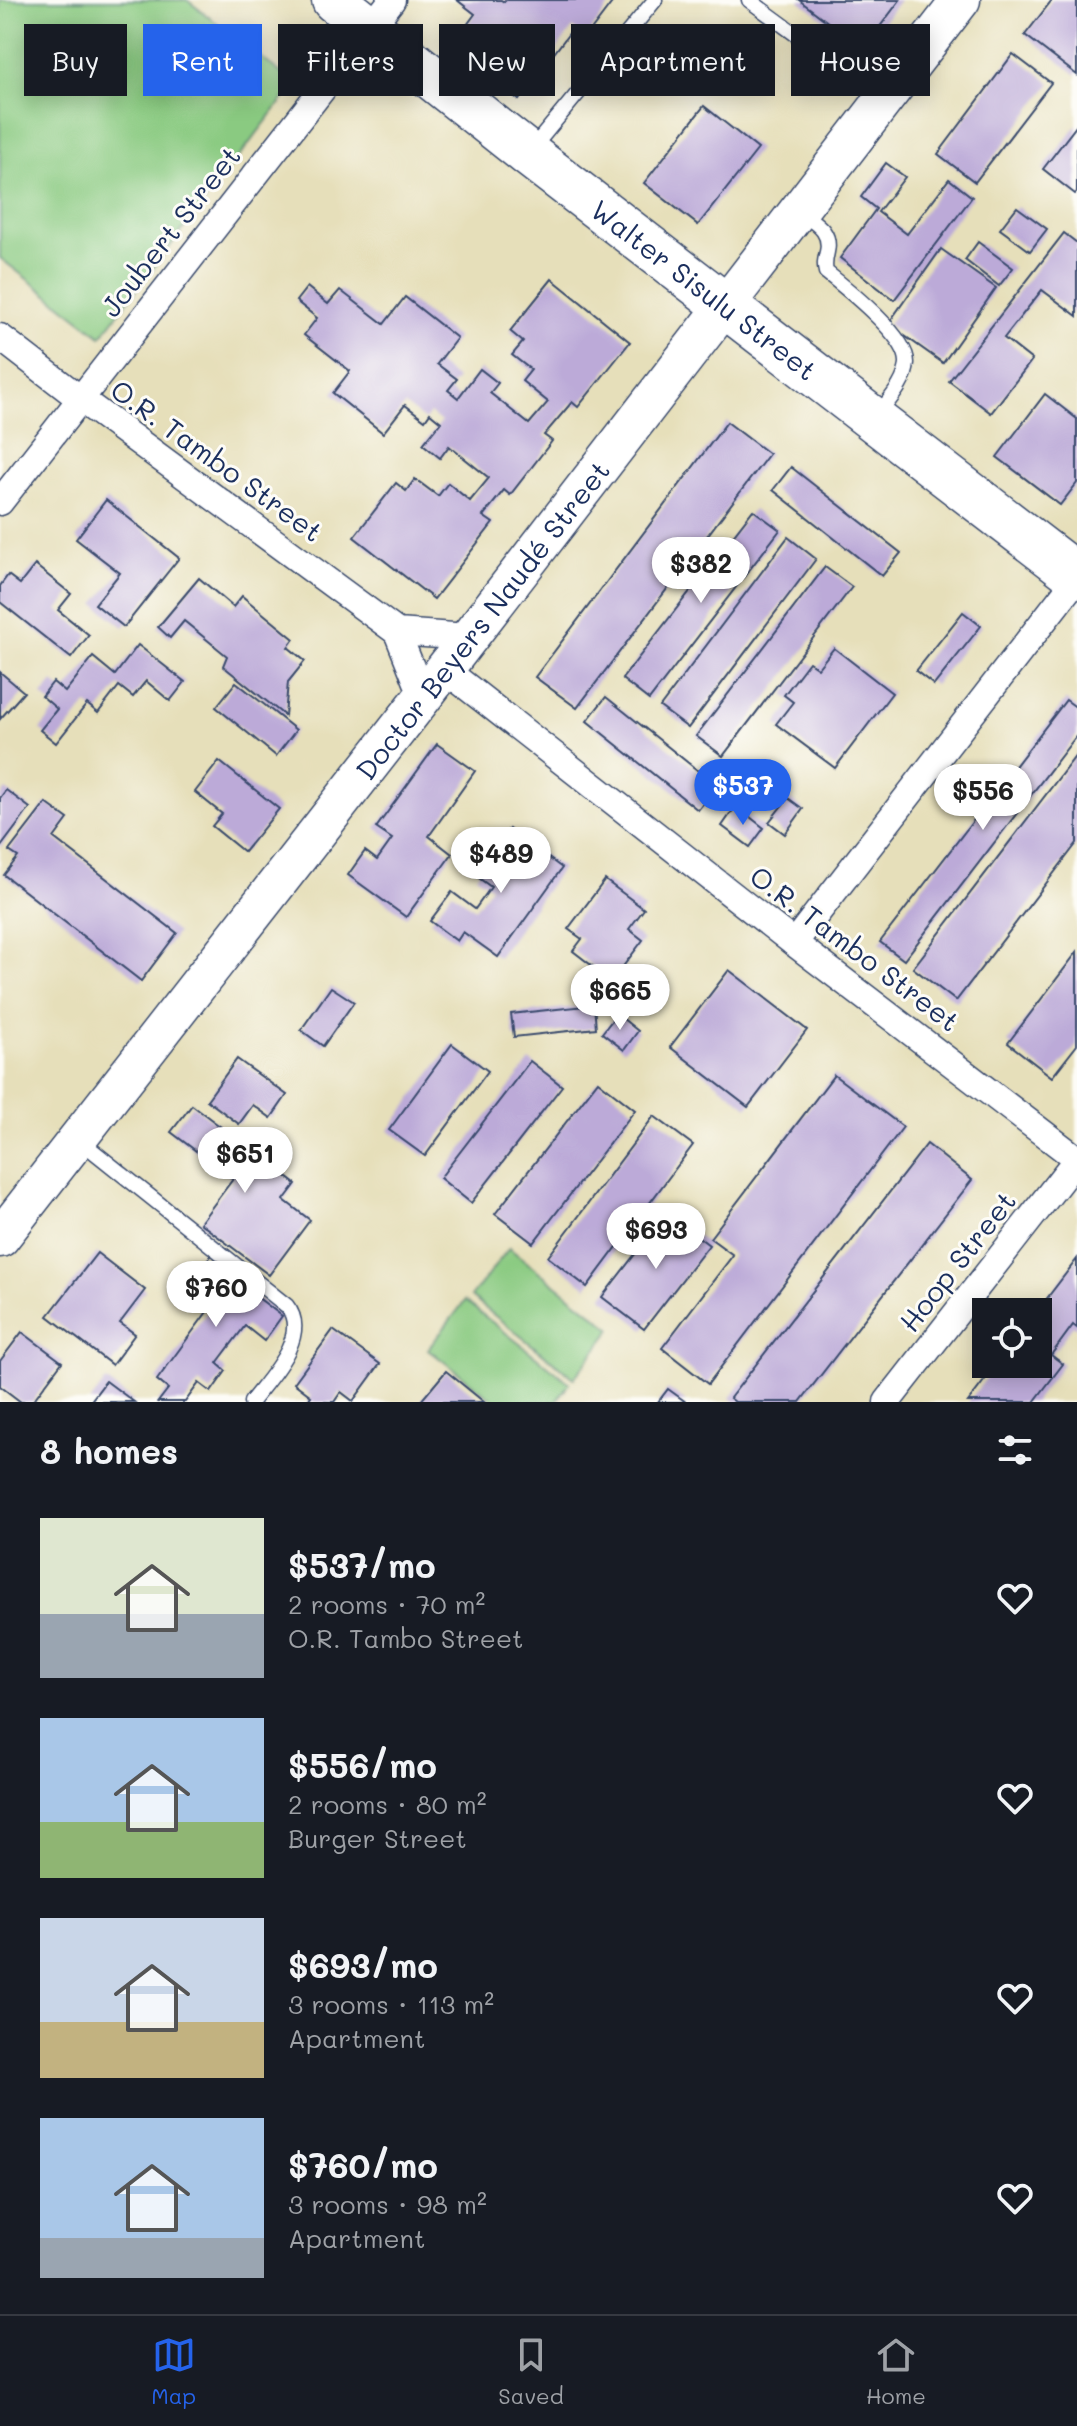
<!DOCTYPE html>
<meta charset="utf-8">
<style>
body{margin:0;font-family:Mali,sans-serif;background:#242831;color:#f1f3f6;height:100vh;display:flex;flex-direction:column;font-size:30px;white-space:nowrap}
*{box-sizing:border-box;margin:0}
p{font-size:26px;color:#9ea1a6}
.icon{flex:none;width:44px;height:44px;fill:none;stroke:currentColor;stroke-width:2;stroke-linecap:round;stroke-linejoin:round}
.map{position:relative;height:1402px;overflow:hidden}
.sheet{display:flex;flex-direction:column;background:#171b24;flex:1}
.sheet>*{flex:none}
.hud{position:absolute;left:24px;top:24px;width:1030px;height:72px;display:flex;gap:16px}
.controls{position:absolute;left:972px;top:1298px;display:grid;gap:16px}
.controls a{display:grid;place-items:center;width:80px;height:80px;border-radius:0px;background:#171b24;box-shadow:0 4px 20px #0003;font-size:40px}
.price{position:absolute;translate:-50% -68px;padding:0 18px;border-radius:28px;background:#fff;color:#222;font-size:26px;line-height:52px;filter:drop-shadow(0 2px 4px #0008)}
.price::after{content:'';position:absolute;left:50%;top:48px;width:24px;height:18px;margin-left:-12px;background:inherit;clip-path:polygon(0 0,100% 0,50% 100%)}
.price.current{background:#2563eb;color:#fff}
ul{padding:0;list-style:none}
li{display:flex;align-items:center;gap:24px;height:200px;padding:0 40px}
li span{display:grid;place-items:center;flex:none;width:224px;height:160px;border-radius:0px;color:#555}
li>.icon{margin-inline-start:auto}
span .icon{width:96px;height:96px;fill:#fffc;stroke-width:1}
li b{font-size:34px}
h2{display:flex;justify-content:space-between;align-items:center;height:96px;padding:0 40px;font-size:34px}
.pill{padding:0 28px;border-radius:0px;background:#171b24;box-shadow:0 4px 20px #0003;font-size:28px;line-height:72px}
.pill.current{background:#2563eb;color:#fff}
.tab-bar{display:flex;justify-content:space-around;align-items:center;height:112px;border-top:2px solid #363941;background:#171b24;font-size:22px;color:#9ea1a6}
.tab-bar a{display:grid;justify-items:center;gap:4px}
.tab-bar .current{color:#2563eb}
.map>svg:first-child{display:block}
.green{fill:#8aca81;stroke:#527c70;stroke-width:2}
.building{fill:#bcaad8}
.lines{fill:none;stroke-linecap:round;stroke-linejoin:round}
.lane-casing{stroke:#39496c;stroke-width:17}
.street-casing{stroke:#39496c;stroke-width:29}
.secondary-casing{stroke:#39496c;stroke-width:41}
.highway-casing{stroke:#39496c;stroke-width:47}
.lane{stroke:#fff;stroke-width:14}
.street{stroke:#fff;stroke-width:26}
.secondary{stroke:#fff;stroke-width:38}
.highway{stroke:#fff;stroke-width:44}
.labels{text-anchor:middle;dominant-baseline:central;stroke-width:6;stroke-linejoin:round;paint-order:stroke}
.street-label{font-size:28px;fill:#1b2f5e;stroke:#fdfcf7}
</style>
<div class="map">
<svg width="1077" height="1402" viewBox="0 0 1077 1402">
<rect width="100%" height="100%" fill="#fdfcf7"/>
<filter id="ink" filterUnits="userSpaceOnUse"><feTurbulence type="fractalNoise" baseFrequency=".0125" numOctaves="2"/><feDisplacementMap in="SourceGraphic" scale="16" xChannelSelector="R" yChannelSelector="G"/><feConvolveMatrix kernelMatrix="1 2 1 2 8 2 1 2 1" color-interpolation-filters="sRGB"/></filter>
<filter id="wash" filterUnits="userSpaceOnUse"><feTurbulence type="fractalNoise" baseFrequency=".006" numOctaves="4" result="noise"/><feDisplacementMap in="SourceGraphic" scale="32" xChannelSelector="R" yChannelSelector="G"/><feGaussianBlur stdDeviation="1.8" result="paint"/><feColorMatrix in="noise" values="0 0 0 0 0 0 0 0 0 0 0 0 0 0 0 0 0 1.4 0 .05"/><feComposite in="paint" operator="in"/></filter>
<g filter="url(#wash)">
<rect width="100%" height="100%" fill="#e6dfba"/>
<!-- green -->
<g class="green">
<path d="M0 0H187L295 84 101 336 0 258Z"/>
<path d="M509 1248 612 1329 574 1378 471 1297Z"/>
<path d="M465 1301 570 1383 556 1402H496L428 1349Z"/>
</g>
<g id="blocks">
<!-- building -->
<g class="building">
<path d="M457 0H501L504 2 506 0H614L586 37 573 28 519 100 450 48 475 14Z"/>
<path d="M799 0H900L863 49Z"/>
<path d="M1052 0H1077V75L1025 35Z"/>
<path d="M1013 54 1051 83 975 182 938 154Z"/>
<path d="M704 106 758 149 698 225 644 183Z"/>
<path d="M1077 125V192L1075 194 1043 169Z"/>
<path d="M886 163 905 177 878 212 907 234 949 179 972 197 894 300 840 258 876 209 861 197Z"/>
<path d="M1017 207 1047 229 1030 251 1000 229Z"/>
<path d="M1064 233 1077 243V316L1042 290 1004 338 1032 360 991 413 949 381Z"/>
<path d="M978 242 1013 268 999 286 965 260Z"/>
<path d="M941 249 996 288 943 363 888 324Z"/>
<path d="M552 279 630 342 578 407 572 402 544 435 552 441 510 495 504 490 483 516 493 523 434 599 354 537 396 483 406 491 415 479 438 496 448 483 470 501 489 478 449 446 440 458 423 444 441 422 430 413 425 420 405 405 383 433 333 393 350 371 304 335 317 318 296 301 307 287 328 304 340 290 384 324 405 297 457 338 437 364 457 379 448 390 458 398 480 369 498 383 490 393 529 424 548 402 522 381 531 370 512 355 523 342 510 331Z"/>
<path d="M1045 394 1077 419V483L1060 505 997 457Z"/>
<path d="M727 422 769 454 577 708 535 677Z"/>
<path d="M791 467 901 553 882 576 773 490Z"/>
<path d="M106 500 179 558 124 627 95 604 120 573 76 539Z"/>
<path d="M753 510 780 530 649 700 622 679Z"/>
<path d="M788 537 816 559 688 728 660 707Z"/>
<path d="M35 565 71 594 58 610 89 635 71 658 0 602V586L8 575 20 584Z"/>
<path d="M825 567 852 587 723 756 696 736Z"/>
<path d="M199 578 233 607 242 596 294 639 288 647 305 661 288 682 285 716 223 666 227 656 184 621 170 638 158 627Z"/>
<path d="M963 612 981 626 934 685 916 671Z"/>
<path d="M138 645 185 682 170 701 146 681 133 697 119 686 98 713 87 704 56 743 40 730 57 709 42 696 53 682 65 692 93 657 115 675Z"/>
<path d="M834 648 892 693 835 768 776 724 793 702 784 695 809 662 818 668Z"/>
<path d="M0 672 24 692 0 719Z"/>
<path d="M236 682 296 730 276 756 216 707Z"/>
<path d="M606 697 717 786 698 810 587 721Z"/>
<path d="M1066 700 1077 708V735L904 960 880 942Z"/>
<path d="M437 744 475 771 429 836 452 854 406 917 348 875 365 851 377 860 392 839 376 828Z"/>
<path d="M1077 754V843L956 1001 913 968Z"/>
<path d="M219 761 279 809 244 852 212 826 222 814 195 792Z"/>
<path d="M6 790 30 808 0 848V798Z"/>
<path d="M788 798 803 809 785 834 769 822Z"/>
<path d="M46 803 68 819 54 838 177 933 141 981 4 875 18 857 9 851Z"/>
<path d="M736 806 764 828 750 847 722 826Z"/>
<path d="M509 829 562 868 498 957 463 932 457 941 430 921 452 892 475 909 491 887 476 876Z"/>
<path d="M605 880 644 909 629 929 643 940 612 981 573 951 582 939 568 929Z"/>
<path d="M1077 952V1045L1052 1077 1008 1043Z"/>
<path d="M729 970 807 1030 748 1107 670 1047Z"/>
<path d="M331 987 354 1002 323 1046 301 1030Z"/>
<path d="M594 1005 596 1028 514 1037 511 1014Z"/>
<path d="M617 1014 638 1031 624 1050 602 1033Z"/>
<path d="M452 1044 488 1071 425 1156 389 1130Z"/>
<path d="M237 1059 287 1095 271 1118 253 1105 239 1124 207 1100Z"/>
<path d="M530 1061 562 1086 471 1203 440 1178Z"/>
<path d="M834 1075 903 1127 708 1384 662 1348 733 1255 710 1238Z"/>
<path d="M598 1081 635 1110 533 1243 495 1214Z"/>
<path d="M192 1105 296 1184 284 1200 310 1220 269 1275 200 1223 233 1179 171 1132Z"/>
<path d="M654 1116 693 1145 587 1287 548 1257Z"/>
<path d="M927 1144 972 1180 800 1402H735L730 1398Z"/>
<path d="M667 1213 709 1245 644 1329 602 1297Z"/>
<path d="M214 1252 258 1286 253 1294 282 1316 264 1341 245 1326 217 1363 226 1371 211 1392 199 1383 185 1402H158L168 1389 157 1380 215 1301 191 1282Z"/>
<path d="M97 1253 145 1290 120 1323 135 1334 112 1365 48 1316Z"/>
<path d="M1077 1259V1328L1073 1325 1051 1355 1063 1364 1034 1402H968L997 1364H1038V1310Z"/>
<path d="M333 1330 380 1364 353 1401 341 1392 334 1402H307L311 1396 294 1383Z"/>
<path d="M22 1332 62 1362 32 1402H21L0 1386V1361Z"/>
<path d="M446 1371 484 1402H420Z"/>
<path d="M106 1381 134 1402H90Z"/>
<path d="M668 1389 686 1402H658Z"/>
</g>
</g>
</g>
<g filter="url(#ink)">
<use href="#blocks" fill-opacity="0" stroke="#39496c" stroke-width="2"/>
<g class="lines">
<defs>
<g id="lane">
<path d="M749 0 884 99"/>
<path d="M531 150 655 0"/>
<path d="M798 210C814 223 832 230 827 252 825 260 824 265 826 272 846 288 908 337 907 363 906 383 888 401 877 416"/>
<path d="M78 1139 287 1306C311 1336 269 1378 251 1402"/>
</g>
<g id="street">
<path d="M0 337 79 398 397 632 468 637"/>
<path d="M0 502 392 0"/>
<path d="M397 632 423 697"/>
<path d="M443 668 794 943 1077 1159 887 1402"/>
<path d="M794 943 1077 578"/>
</g>
<g id="secondary">
<path id="s1" d="M0 1238 423 697 961 0"/>
</g>
<g id="highway">
<path id="s2" d="M334 0 528 154 1077 576"/>
</g>
</defs>
<!-- lane casing -->
<use href="#lane" class="lane-casing"/>
<!-- street casing -->
<use href="#street" class="street-casing"/>
<!-- secondary casing -->
<use href="#secondary" class="secondary-casing"/>
<!-- highway casing -->
<use href="#highway" class="highway-casing"/>
<!-- lane -->
<use href="#lane" class="lane"/>
<!-- street -->
<use href="#street" class="street"/>
<!-- secondary -->
<use href="#secondary" class="secondary"/>
<!-- highway -->
<use href="#highway" class="highway"/>
</g>
</g>
<g class="labels">
<!-- street labels -->
<g class="street-label">
<text transform="translate(170 231) rotate(-52)">Joubert Street</text>
<text stroke="none"><textPath href="#s2" startOffset="470">Walter Sisulu Street</textPath></text>
<text transform="translate(217 460) rotate(36)">O.R. Tambo Street</text>
<text stroke="none"><textPath href="#s1" startOffset="784">Doctor Beyers Naudé Street</textPath></text>
<text transform="translate(855 948) rotate(37)">O.R. Tambo Street</text>
<text transform="translate(957 1261) rotate(-52)">Hoop Street</text>
</g>
</g>
</svg>
<div class="controls">
<a><svg class="icon" aria-label="locate" viewBox="0 0 24 24"><circle cx="12" cy="12" r="6"/><path d="M12 2v4M12 18v4M2 12h4M18 12h4"/></svg></a>
</div>
<b class="price" style="left:701px;top:605px">$382</b>
<b class="price current" style="left:743px;top:827px">$537</b>
<b class="price" style="left:983px;top:832px">$556</b>
<b class="price" style="left:501px;top:895px">$489</b>
<b class="price" style="left:620px;top:1032px">$665</b>
<b class="price" style="left:245px;top:1195px">$651</b>
<b class="price" style="left:656px;top:1271px">$693</b>
<b class="price" style="left:216px;top:1329px">$760</b>
<div class="hud">
<a class="pill">Buy</a>
<a class="pill current">Rent</a>
<a class="pill">Filters</a>
<a class="pill">New</a>
<a class="pill">Apartment</a>
<a class="pill">House</a>
</div>
</div>
<section class="sheet">
<h2>8 homes<svg class="icon" aria-label="filters" viewBox="0 0 24 24"><path d="M4 7h16M4 17h16"/><circle cx="9" cy="7" r="2"/><circle cx="15" cy="17" r="2"/></svg></h2>
<ul>
<li><span style="background:linear-gradient(#dfe7d0 60%,#9aa5b1 0)"><svg class="icon" aria-label="home" viewBox="0 0 24 24"><path d="M3 11l9-7 9 7M6 9v11h12V9"/></svg></span><div><b>$537/mo</b><p>2 rooms · 70 m²</p><p>O.R. Tambo Street</p></div><svg class="icon" aria-label="heart" viewBox="0 0 24 24"><path d="M12 20l-8-8c-3-5 5-10 8-4 3-6 11-1 8 4z"/></svg></li>
<li><span style="background:linear-gradient(#a9c7e8 65%,#8fb573 0)"><svg class="icon" aria-label="home" viewBox="0 0 24 24"><path d="M3 11l9-7 9 7M6 9v11h12V9"/></svg></span><div><b>$556/mo</b><p>2 rooms · 80 m²</p><p>Burger Street</p></div><svg class="icon" aria-label="heart" viewBox="0 0 24 24"><path d="M12 20l-8-8c-3-5 5-10 8-4 3-6 11-1 8 4z"/></svg></li>
<li><span style="background:linear-gradient(#c9d6e8 65%,#c2b280 0)"><svg class="icon" aria-label="home" viewBox="0 0 24 24"><path d="M3 11l9-7 9 7M6 9v11h12V9"/></svg></span><div><b>$693/mo</b><p>3 rooms · 113 m²</p><p>Apartment</p></div><svg class="icon" aria-label="heart" viewBox="0 0 24 24"><path d="M12 20l-8-8c-3-5 5-10 8-4 3-6 11-1 8 4z"/></svg></li>
<li><span style="background:linear-gradient(#a9c7e8 75%,#9aa5b1 0)"><svg class="icon" aria-label="home" viewBox="0 0 24 24"><path d="M3 11l9-7 9 7M6 9v11h12V9"/></svg></span><div><b>$760/mo</b><p>3 rooms · 98 m²</p><p>Apartment</p></div><svg class="icon" aria-label="heart" viewBox="0 0 24 24"><path d="M12 20l-8-8c-3-5 5-10 8-4 3-6 11-1 8 4z"/></svg></li>
</ul>
</section>
<nav class="tab-bar">
<a class="current"><svg class="icon" aria-label="map" viewBox="0 0 24 24"><path d="M3 6l6-2 6 2 6-2v14l-6 2-6-2-6 2zM9 4v14M15 6v14"/></svg>Map</a>
<a><svg class="icon" aria-label="saved" viewBox="0 0 24 24"><path d="M7 4h10v16l-5-4-5 4z"/></svg>Saved</a>
<a><svg class="icon" aria-label="home" viewBox="0 0 24 24"><path d="M3 11l9-7 9 7M6 9v11h12V9"/></svg>Home</a>
</nav>
